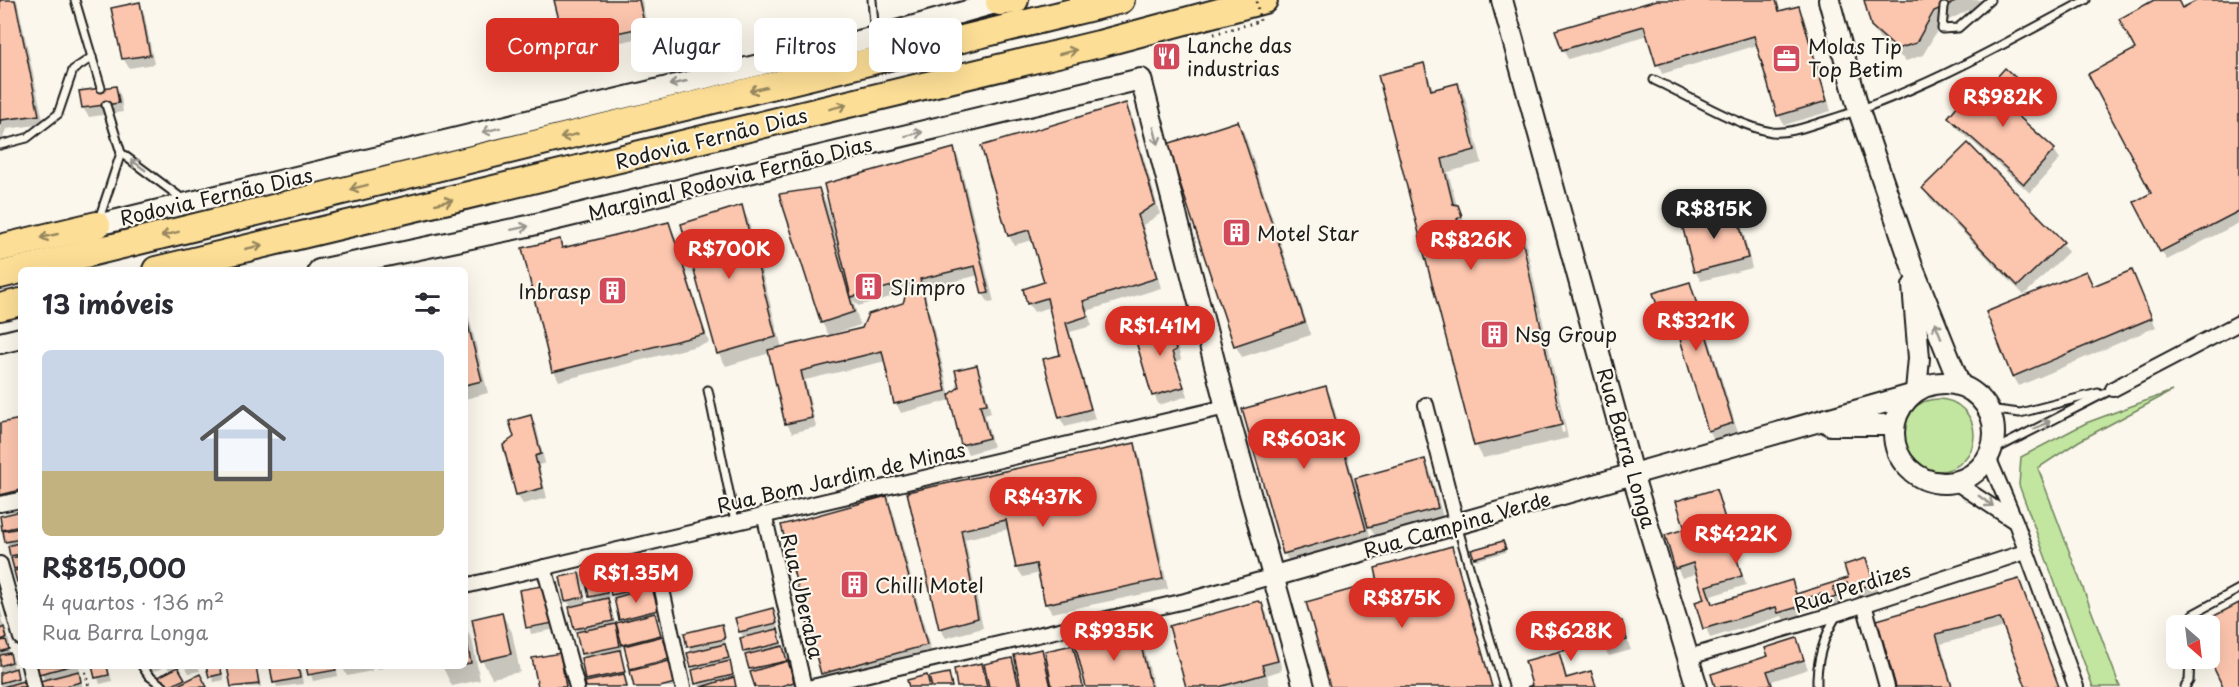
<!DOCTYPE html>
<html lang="pt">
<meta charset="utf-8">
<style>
body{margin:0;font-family:"Playpen Sans",sans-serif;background:#f2f2f3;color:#2b2b33;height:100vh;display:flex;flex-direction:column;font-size:22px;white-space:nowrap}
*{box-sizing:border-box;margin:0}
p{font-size:20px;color:#7c7c81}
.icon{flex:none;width:33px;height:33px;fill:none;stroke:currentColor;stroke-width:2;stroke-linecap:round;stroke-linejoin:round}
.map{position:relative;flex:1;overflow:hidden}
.details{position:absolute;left:18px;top:267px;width:450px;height:402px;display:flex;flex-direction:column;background:#fff;border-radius:9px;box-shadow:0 6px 24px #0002}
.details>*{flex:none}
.banner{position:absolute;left:486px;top:18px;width:570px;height:54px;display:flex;gap:12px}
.needle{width:39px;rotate:152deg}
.controls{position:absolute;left:2166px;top:615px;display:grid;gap:12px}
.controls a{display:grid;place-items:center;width:54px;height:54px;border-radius:9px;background:#fff;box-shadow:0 6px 24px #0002;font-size:30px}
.price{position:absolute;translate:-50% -51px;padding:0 14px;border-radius:21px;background:#d93025;color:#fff;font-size:20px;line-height:39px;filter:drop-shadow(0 2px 3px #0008)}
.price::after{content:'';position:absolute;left:50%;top:36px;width:18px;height:14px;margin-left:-9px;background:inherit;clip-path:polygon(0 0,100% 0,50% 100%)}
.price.active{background:#222;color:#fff}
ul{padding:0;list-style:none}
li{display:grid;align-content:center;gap:12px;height:318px;padding:0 24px}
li+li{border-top:2px solid #e1e1e2}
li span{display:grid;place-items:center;height:186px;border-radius:9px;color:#555}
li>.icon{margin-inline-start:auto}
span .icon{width:108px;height:108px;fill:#fffc;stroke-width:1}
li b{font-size:26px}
h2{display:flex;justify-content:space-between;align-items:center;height:72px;padding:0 24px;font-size:26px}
.tag{padding:0 21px;border-radius:9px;background:#fff;box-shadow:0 6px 24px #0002;font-size:21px;line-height:54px}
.tag.active{background:#d93025;color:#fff}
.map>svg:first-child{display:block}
.green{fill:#c2e69f;stroke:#6f815e;stroke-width:1.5}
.shadow{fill:#0003;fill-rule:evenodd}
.building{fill:#fcc5ae;stroke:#1c1c1c;stroke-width:1.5}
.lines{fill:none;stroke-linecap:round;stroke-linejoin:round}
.lane-casing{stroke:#1c1c1c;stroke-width:11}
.street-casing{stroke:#1c1c1c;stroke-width:18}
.secondary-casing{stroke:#1c1c1c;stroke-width:24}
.highway-casing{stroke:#1c1c1c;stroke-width:30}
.path{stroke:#1c1c1c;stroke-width:3;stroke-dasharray:1.5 4.5;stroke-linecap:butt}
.lane{stroke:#fbf7ec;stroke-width:7}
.street{stroke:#fbf7ec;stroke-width:14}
.secondary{stroke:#fbf7ec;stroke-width:20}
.highway{stroke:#fcde96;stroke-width:26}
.path-bridge{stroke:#1c1c1c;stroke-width:3;stroke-dasharray:1.5 4.5;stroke-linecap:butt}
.oneway{stroke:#97875f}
.oneway2{stroke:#97948e}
.labels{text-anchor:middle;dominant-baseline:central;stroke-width:4.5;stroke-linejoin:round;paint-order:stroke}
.poi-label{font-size:20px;fill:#1c1c1c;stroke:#fbf7ec;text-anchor:start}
.street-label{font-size:20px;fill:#1c1c1c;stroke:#fbf7ec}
</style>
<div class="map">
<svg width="2239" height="687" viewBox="0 0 2239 687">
<rect width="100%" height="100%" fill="#fbf7ec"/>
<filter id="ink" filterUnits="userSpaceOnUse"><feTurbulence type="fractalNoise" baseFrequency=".0167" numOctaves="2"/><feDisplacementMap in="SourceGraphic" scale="12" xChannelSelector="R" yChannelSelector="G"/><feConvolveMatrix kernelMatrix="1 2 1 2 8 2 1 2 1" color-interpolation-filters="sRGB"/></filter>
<g filter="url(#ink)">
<!-- green -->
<g class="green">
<path d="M2172 391 2079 441 2038 468 2120 687H2093L2019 485 2021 457 2086 423Z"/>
<circle cx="1938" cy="435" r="36"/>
</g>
<!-- shadow -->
<g class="shadow">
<path d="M0 0H17L44 124 6 129 0 147Z"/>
<path d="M556 0H642L649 36 572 53 566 44Z"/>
<path d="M1662 0H1777L1781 12 1798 7 1804 17 1831 111 1784 125 1779 115 1758 45 1662 74 1648 35 1568 59 1563 50Z"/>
<path d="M1865 0H1993L1983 12 1977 6 1941 24 1923 55 1906 61 1880 39 1872 26Z"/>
<path d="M2158 0H2177L2182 10 2202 0H2239V223L2167 260 2161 251 2153 194 2137 50Z"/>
<path d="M139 4 144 13 154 64 129 68 123 58Z"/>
<path d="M1423 65 1434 91 1458 85 1465 98 1482 163 1448 172 1457 206 1468 229 1463 232 1466 244 1519 231 1526 243 1568 438 1483 458 1476 445ZM1521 242H1524L1565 432 1562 433Z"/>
<path d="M2005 70 2024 87 2030 96 2014 114 2054 150 2060 159 2030 193 1955 126 1950 117 1973 106Z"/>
<path d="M116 87 121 97 123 112 89 117 83 108 81 93Z"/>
<path d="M1125 105 1131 114 1160 214 1143 225 1161 288 1087 311 1092 326 1070 332 1095 419 1065 427 1060 418 1044 360 1062 356 1051 307 1034 312 1028 303 1046 283 1033 240 1014 245 1009 236 983 147Z"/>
<path d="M1238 122 1245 135 1311 335 1242 357 1235 345Z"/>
<path d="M953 150 959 159 994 302 989 303 983 294 979 275 924 289 950 396 961 388 976 367 982 376 991 413 985 415 993 447 968 454 963 444 951 400 901 413 896 403 886 361 805 380 816 427 792 433 787 424 770 353 726 366 718 353 741 207 748 219 782 348 830 337 822 323 781 195 819 190 826 202 837 240H839ZM908 292 904 304 863 330 833 336V334L860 325 853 300 858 306Z"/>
<path d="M1924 188 2062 243 2068 252 2024 295 1929 198Z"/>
<path d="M1734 209 1740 218 1752 268 1701 281 1695 271Z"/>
<path d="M668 224 674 233 709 343 559 381 554 371 559 241 564 249Z"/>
<path d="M2086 272 2093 288 2131 272 2156 327 2019 386 2013 376Z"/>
<path d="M1689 284 1696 296 1739 436 1716 443 1709 430 1678 329 1670 332 1663 319Z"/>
<path d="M465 301 488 393 465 399Z"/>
<path d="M1166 317 1172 327 1181 359 1176 362 1188 396 1159 405 1154 395V336Z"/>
<path d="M1326 387 1331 397 1354 480 1425 461 1430 470 1443 517 1375 536 1367 522 1371 540 1290 563 1284 553Z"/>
<path d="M530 417 536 426 545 463 539 465 547 498 523 504 517 495 505 446 515 438Z"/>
<path d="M21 420V501L5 504 0 496V425Z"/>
<path d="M1134 445 1139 454 1168 589 1052 613 1046 604 1040 573 1023 577 1017 568 1009 529 965 539 983 628 946 638 940 629 909 493Z"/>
<path d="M1715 491 1720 500 1746 585 1711 596 1714 605 1791 582 1798 595 1850 579 1866 560 1878 593 1856 600 1852 592 1838 596 1841 606 1831 610 1827 603 1801 611 1803 617 1785 622 1782 616 1710 638 1697 603 1706 600 1698 573 1682 578 1677 568 1687 530Z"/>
<path d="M886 498 893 511 933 658 830 686 823 673Z"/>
<path d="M21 513V594L4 529Z"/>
<path d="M1504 545 1506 552 1477 560 1475 558Z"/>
<path d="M1451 548 1456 557 1493 687H1331L1380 583Z"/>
<path d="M625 568 632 594 652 589 655 595 660 616 655 617 666 644 676 687H636L627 651 621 640 622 652 620 653 628 687H588L583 659H585L571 606 566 600 578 574 587 605 594 603 590 597 602 571 615 624 623 622 613 594Z"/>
<path d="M2018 581 2059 687H2028L2005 627 1941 644 1953 687H1898L1879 621Z"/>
<path d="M546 587 556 629 531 634 521 592Z"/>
<path d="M1261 604 1267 614 1282 670 1267 675 1270 686 1281 684 1282 687H1188Z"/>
<path d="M0 608 3 618H1L10 644H7L10 656 20 684 25 687H0Z"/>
<path d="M773 610 779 629 777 630 796 687H756L745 652 744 638 740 631Z"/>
<path d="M502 614 512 632 520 672 492 678 482 660Z"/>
<path d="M1621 623 1631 650 1609 656 1605 650 1600 651 1595 642Z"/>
<path d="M721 626 737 687H699L686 634Z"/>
<path d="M465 627 472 640 480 680 452 686 442 666H465Z"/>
<path d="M1136 630 1143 643 1154 687H1087L1080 659 1078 660 1084 687H959L981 665 987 675 1012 660 1018 670 1041 651 1048 661 1072 646 1079 658Z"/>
<path d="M1796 639 1808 669 1772 681 1773 687H1717L1713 675 1770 657Z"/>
<path d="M1558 653 1568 679 1591 672 1598 687H1532Z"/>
<path d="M559 655 568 687H539Z"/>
<path d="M39 666H79L80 670 77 671 83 687H44L45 682Z"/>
<path d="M94 666H108L112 681 100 684Z"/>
<path d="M148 666H161L162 669 152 671Z"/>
<path d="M167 666H180L181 671H179L186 683 206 687H165L170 672Z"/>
<path d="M185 666H198L200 671 189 673Z"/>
<path d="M207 666H220L224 680 214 682Z"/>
<path d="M229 666H257L261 687H233Z"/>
<path d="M271 666H300L303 684 277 687Z"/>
<path d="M308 666H336L338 676 313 681Z"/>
<path d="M342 666H371L372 671 347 676Z"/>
<path d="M376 666H392L378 669Z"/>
</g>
<!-- building -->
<g class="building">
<path d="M0 0H15L39 115 1 120 0 125Z"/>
<path d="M554 0H639L645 27 565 44Z"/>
<path d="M1657 0H1776L1779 11 1799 6 1827 101 1777 116 1754 36 1656 65 1644 26 1562 50 1555 30Z"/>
<path d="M1864 0H1960L1934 11 1916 43 1897 49 1871 26Z"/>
<path d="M2154 0H2178L2182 8 2198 0H2239V211L2160 252 2134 202 2151 193 2088 74 2135 49 2119 19Z"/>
<path d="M140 2 150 55 122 59 111 8Z"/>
<path d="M1424 63 1431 90 1458 83 1475 150 1442 159 1453 204 1458 205 1462 216 1457 219 1463 244 1520 229 1562 425 1474 446 1378 75Z"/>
<path d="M2005 68 2025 86 2007 106 2055 149 2024 184 1948 117 1965 97 1973 104Z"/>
<path d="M116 86 119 103 82 108 79 91Z"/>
<path d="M1126 103 1155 204 1138 215 1157 278 1083 301 1088 316 1066 323 1091 409 1059 418 1043 359 1060 355 1047 298 1027 304 1023 289 1044 282 1029 230 1008 236 981 146Z"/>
<path d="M1238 121 1305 322 1234 346 1167 144Z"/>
<path d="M1968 143 2064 242 2018 286 1922 188Z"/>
<path d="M954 148 989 293 982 294 975 266 920 279 946 391 894 404 882 351 801 371 812 418 785 424 768 350 862 328 868 314 903 303 911 281 851 297 824 184Z"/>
<path d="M819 188 854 312 821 323 779 194Z"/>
<path d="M742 205 776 337 717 354 681 224Z"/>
<path d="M1735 207 1748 258 1694 272 1681 221Z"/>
<path d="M669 222 705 334 552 372 522 248 560 239 562 248Z"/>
<path d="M2132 270 2152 318 2012 377 1986 312 2086 271 2093 286Z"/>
<path d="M1690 282 1733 423 1708 431 1673 316 1662 320 1653 293Z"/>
<path d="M465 312 482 381 465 385Z"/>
<path d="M1167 316 1176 350 1172 352 1184 387 1152 396 1135 338 1152 335 1148 318Z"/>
<path d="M977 365 987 404 980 405 989 438 961 445 949 395 959 387 955 370Z"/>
<path d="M1326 386 1366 530 1283 554 1242 409Z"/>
<path d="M531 415 541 454 535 456 543 488 516 495 503 445 514 437 509 421Z"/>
<path d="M21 419V490L0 495V423Z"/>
<path d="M1135 443 1163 579 1045 604 1036 564 1016 568 1006 520 961 530 978 618 939 629 907 492Z"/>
<path d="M1425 459 1438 508 1368 527 1355 478Z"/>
<path d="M1716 489 1742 576 1706 586 1712 604 1792 580 1796 594 1848 578 1844 565 1866 558 1874 584 1849 591 1847 583 1833 587 1836 597 1824 601 1821 594 1796 601 1798 607 1778 613 1776 607 1703 629 1695 602 1704 599 1693 563 1675 569 1665 535 1685 529 1676 501Z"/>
<path d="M887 496 927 645 821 674 781 525Z"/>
<path d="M21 511V526L2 530 0 516Z"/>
<path d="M21 528V539L5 542 3 531Z"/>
<path d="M1503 541 1506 549 1474 558 1471 550Z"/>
<path d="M21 542V554L10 556 8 546Z"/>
<path d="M1452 546 1492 687H1330L1306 602 1378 582 1375 568Z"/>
<path d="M21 556V567L14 569 11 558Z"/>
<path d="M626 567 630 591 611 595 607 571Z"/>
<path d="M21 569V581L17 582 14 571Z"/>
<path d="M603 569 607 593 589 597 584 573Z"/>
<path d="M579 573 584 597 565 601 560 577Z"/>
<path d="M2019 579 2059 687H2026L2000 618 1936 634 1952 687H1896L1877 620Z"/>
<path d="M547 585 554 623 526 628 519 590Z"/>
<path d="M652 587 658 610 619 620 614 598Z"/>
<path d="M608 598 613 621 574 629 569 607Z"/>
<path d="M1258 601 1262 603 1278 661 1262 665 1265 674 1219 687H1186L1169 626Z"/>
<path d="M2239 603V687H2223L2209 658 2210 626H2195Z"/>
<path d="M773 608 777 623 739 632 735 618Z"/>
<path d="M502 612 511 654 480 661 472 619Z"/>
<path d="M655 613 661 635 622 645 616 623Z"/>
<path d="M1622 621 1627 640 1602 647 1600 641 1559 652 1566 678 1591 671 1596 687H1527L1532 685 1525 661 1593 642 1590 630Z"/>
<path d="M616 624 620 646 581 654 576 632Z"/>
<path d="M722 624 725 639 687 647 684 633Z"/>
<path d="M4 627 7 638 0 640V629Z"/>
<path d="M778 629 781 643 743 652 740 638Z"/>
<path d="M1137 629 1151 687H1086L1075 644Z"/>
<path d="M465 632 471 663 465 664Z"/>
<path d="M663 636 669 659 630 669 624 646Z"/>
<path d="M1797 638 1804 660 1767 671 1772 685 1715 687 1711 674 1768 656 1765 648Z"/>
<path d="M6 640 9 649 0 652V641Z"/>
<path d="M725 644 729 658 691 667 687 653Z"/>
<path d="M1073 645 1083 687H1052L1045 651Z"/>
<path d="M783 646 787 661 749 669 745 655Z"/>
<path d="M1042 649 1051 687H1021L1014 655Z"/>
<path d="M620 650 625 672 585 680 581 658Z"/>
<path d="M10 653 12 662 0 666V655Z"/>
<path d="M560 653 566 687H538L532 658Z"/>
<path d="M1012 658 1019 687H989L984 664Z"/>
<path d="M669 661 675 683 660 687H634L630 671Z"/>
<path d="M730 661 733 675 695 684 692 670Z"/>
<path d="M788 661 794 682 778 687H755L750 672Z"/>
<path d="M982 663 987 687H957L954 669Z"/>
<path d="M37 666H70L39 674Z"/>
<path d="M92 666H107L109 675 95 678Z"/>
<path d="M206 666H220L222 674 209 677Z"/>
<path d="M227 666H256L259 684 231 687Z"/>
<path d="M270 666H298L300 678 273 683Z"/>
<path d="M306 666H335L336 670 308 675Z"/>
<path d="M178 667 185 679 168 687 156 678Z"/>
<path d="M16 668 18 678 0 683V673Z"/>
<path d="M79 671 81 682 62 687H42L40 681Z"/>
<path d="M949 673 952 687H932L929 677Z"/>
<path d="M200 674 207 687H179L178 685Z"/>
<path d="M624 674 627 687H586L585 682Z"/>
<path d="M927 675 930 687H909L907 680Z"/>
<path d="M734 677 736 687H701Z"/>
<path d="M23 681 25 687H3Z"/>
</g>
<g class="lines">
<defs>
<g id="lane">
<path d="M75 0 101 88"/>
<path d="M872 0 875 36"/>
<path d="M1944 7 1942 29 1958 28 1990 0"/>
<path d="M1654 80C1687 95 1737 126 1772 132 1789 134 1808 126 1825 121 1917 94 2002 45 2086 0"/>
<path d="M0 145 27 138 58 114 73 70 92 57"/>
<path d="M121 153 184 200"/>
<path d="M99 219 121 153 106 105"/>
<path d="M708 390 735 521"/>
<path d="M1988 409 2020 413 2098 393"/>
<path d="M1990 452 2113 389"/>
<path d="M1457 525 1504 687"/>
<path d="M2187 626 2193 614 2239 589"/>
<path d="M142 666 149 676 164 687"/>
<path d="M1817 687C1816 662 1824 636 1837 615"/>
<path d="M2185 687 2189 681 2190 658"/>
</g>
<g id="street">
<path d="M2113 389 2239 323"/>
<path d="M1426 405 1457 525"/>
<path d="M1988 457 2016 523 2076 687"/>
<path d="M1955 482 2014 521"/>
<path d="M0 504 21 500"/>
<path d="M764 514 804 687"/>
<path d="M0 564 21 638"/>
<path d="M657 566 683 687"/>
<path d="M544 567 577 687"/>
<path d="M465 586 1226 407"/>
<path d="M1864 604 1887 687"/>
<path d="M1689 657 1838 613 2025 552"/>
<path d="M29 666 34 687"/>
<path d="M812 687 1185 601 1274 576"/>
</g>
<g id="secondary">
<path d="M1502 0 1632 473 1697 687"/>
<path d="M1829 0 1859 111 1912 266 1960 385"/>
<path d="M97 225 875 37 999 2"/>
<path d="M319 270 528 226 1141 79 1226 407 1304 687"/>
<path d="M1913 286 1919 358 1916 391"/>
<path d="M0 343 21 338"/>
<circle cx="1944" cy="433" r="50"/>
<path d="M1830 425H1894"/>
<path d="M1274 576 1911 395"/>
</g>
<g id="highway">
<path d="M999 2 1015 0"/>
<path d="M0 248 97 225"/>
<path d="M156 270 1099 44 1264 0"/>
<path d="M0 275 1121 0"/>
<path d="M0 307 21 302"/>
</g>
</defs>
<!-- lane casing -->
<use href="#lane" class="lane-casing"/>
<!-- street casing -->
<use href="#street" class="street-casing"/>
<!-- secondary casing -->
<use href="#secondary" class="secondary-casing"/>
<!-- highway casing -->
<use href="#highway" class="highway-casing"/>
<!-- path -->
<path class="path" d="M84 666 89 687"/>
<!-- lane -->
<use href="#lane" class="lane"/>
<!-- street -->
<use href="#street" class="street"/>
<!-- secondary -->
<use href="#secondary" class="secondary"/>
<!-- highway -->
<use href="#highway" class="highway"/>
<!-- path-bridge -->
<path class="path-bridge" d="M1214 34 1260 21 1256 0"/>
</g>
<!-- one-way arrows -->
<defs><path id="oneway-shaft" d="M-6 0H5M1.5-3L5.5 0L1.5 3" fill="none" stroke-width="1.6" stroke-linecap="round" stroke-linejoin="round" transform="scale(1.5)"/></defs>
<g class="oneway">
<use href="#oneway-shaft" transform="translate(1068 52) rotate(-14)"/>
<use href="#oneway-shaft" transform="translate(758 89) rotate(166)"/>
<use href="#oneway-shaft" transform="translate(838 107) rotate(-14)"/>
<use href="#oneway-shaft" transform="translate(569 136) rotate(166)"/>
<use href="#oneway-shaft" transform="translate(359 187) rotate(166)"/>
<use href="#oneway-shaft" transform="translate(444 202) rotate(-13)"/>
<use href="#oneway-shaft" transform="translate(170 234) rotate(166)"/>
<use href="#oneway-shaft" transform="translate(49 236) rotate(167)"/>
<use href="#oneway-shaft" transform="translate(254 247) rotate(-13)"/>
</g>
<g class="oneway2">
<use href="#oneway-shaft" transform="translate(678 83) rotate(167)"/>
<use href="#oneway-shaft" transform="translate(491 130) rotate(166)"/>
<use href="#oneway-shaft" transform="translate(914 134) rotate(-14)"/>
<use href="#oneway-shaft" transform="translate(1156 136) rotate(75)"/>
<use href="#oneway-shaft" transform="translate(138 165) rotate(-144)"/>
<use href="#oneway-shaft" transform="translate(520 228) rotate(-12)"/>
<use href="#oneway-shaft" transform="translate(1938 330) rotate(-112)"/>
<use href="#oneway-shaft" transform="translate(2042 425) rotate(-27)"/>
<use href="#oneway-shaft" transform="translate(1986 501) rotate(36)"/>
</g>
</g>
<!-- icons -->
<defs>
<symbol id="restaurant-square" viewBox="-11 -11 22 22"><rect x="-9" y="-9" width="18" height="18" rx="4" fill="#d1495b" stroke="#fbf7ec"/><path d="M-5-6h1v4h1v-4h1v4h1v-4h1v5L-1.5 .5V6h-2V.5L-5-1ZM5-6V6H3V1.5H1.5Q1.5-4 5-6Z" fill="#fff"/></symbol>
<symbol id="office-square" viewBox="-11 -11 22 22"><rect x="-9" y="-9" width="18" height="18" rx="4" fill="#d1495b" stroke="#fbf7ec"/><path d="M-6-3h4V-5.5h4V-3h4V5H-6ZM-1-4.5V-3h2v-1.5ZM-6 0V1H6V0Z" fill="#fff"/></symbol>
<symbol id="building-square" viewBox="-11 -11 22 22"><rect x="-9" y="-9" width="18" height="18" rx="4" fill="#d1495b" stroke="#fbf7ec"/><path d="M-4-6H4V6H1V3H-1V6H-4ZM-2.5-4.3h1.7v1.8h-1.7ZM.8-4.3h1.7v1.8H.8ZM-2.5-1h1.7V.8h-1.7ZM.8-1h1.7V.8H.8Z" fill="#fff"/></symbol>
</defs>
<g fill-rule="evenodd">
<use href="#restaurant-square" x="1150" y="40" width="33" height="33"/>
<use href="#office-square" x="1770" y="42" width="33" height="33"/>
<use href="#building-square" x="1220" y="216" width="33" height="33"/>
<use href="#building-square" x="852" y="270" width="33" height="33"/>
<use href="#building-square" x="596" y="274" width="33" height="33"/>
<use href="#building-square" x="1478" y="318" width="33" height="33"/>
<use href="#building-square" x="838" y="568" width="33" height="33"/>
</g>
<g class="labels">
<!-- poi labels -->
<g class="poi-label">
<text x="1187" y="45">Lanche das<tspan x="1187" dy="23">industrias</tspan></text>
<text x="1808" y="46">Molas Tip<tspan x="1808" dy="23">Top Betim</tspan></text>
<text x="1257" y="233">Motel Star</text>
<text x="890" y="287">SIimpro</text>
<text x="591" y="291" text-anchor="end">Inbrasp</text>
<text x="1515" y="334">Nsg Group</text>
<text x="875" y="585">Chilli Motel</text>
</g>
<!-- street labels -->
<g class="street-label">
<text transform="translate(711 138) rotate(-14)">Rodovia Fernão Dias</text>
<text transform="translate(730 178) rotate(-14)">Marginal Rodovia Fernão Dias</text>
<text transform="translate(216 196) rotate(-13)">Rodovia Fernão Dias</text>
<text transform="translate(1627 448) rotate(74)">Rua Barra Longa</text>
<text transform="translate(841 477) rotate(-13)">Rua Bom Jardim de Minas</text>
<text transform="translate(1457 524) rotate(-16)">Rua Campina Verde</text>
<text transform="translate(1852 587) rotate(-18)">Rua Perdizes</text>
<text transform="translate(803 596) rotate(77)">Rua Uberaba</text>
</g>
</g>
</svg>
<div class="controls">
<a><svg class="needle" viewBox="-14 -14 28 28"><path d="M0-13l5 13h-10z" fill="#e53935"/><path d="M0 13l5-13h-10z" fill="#7c7c81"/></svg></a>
</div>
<b class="price" style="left:2003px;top:128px">R$982K</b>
<b class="price active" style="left:1714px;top:240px">R$815K</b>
<b class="price" style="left:1471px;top:271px">R$826K</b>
<b class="price" style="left:729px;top:280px">R$700K</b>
<b class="price" style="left:1696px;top:352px">R$321K</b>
<b class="price" style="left:1160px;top:357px">R$1.41M</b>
<b class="price" style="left:1304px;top:470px">R$603K</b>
<b class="price" style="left:1043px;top:528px">R$437K</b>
<b class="price" style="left:1736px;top:565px">R$422K</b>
<b class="price" style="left:636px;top:604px">R$1.35M</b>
<b class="price" style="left:1402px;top:629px">R$875K</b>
<b class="price" style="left:1114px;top:662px">R$935K</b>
<b class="price" style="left:1571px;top:662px">R$628K</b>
<div class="banner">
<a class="tag active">Comprar</a>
<a class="tag">Alugar</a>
<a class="tag">Filtros</a>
<a class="tag">Novo</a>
</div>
<section class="details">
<h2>13 imóveis<svg class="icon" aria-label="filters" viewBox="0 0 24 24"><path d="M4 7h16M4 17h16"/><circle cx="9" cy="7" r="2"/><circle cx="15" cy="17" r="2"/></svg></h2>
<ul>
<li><span style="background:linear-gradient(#c9d6e8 65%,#c2b280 0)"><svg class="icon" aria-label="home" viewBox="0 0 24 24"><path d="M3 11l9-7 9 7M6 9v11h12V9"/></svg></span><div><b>R$815,000</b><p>4 quartos · 136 m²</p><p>Rua Barra Longa</p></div></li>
</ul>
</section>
</div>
